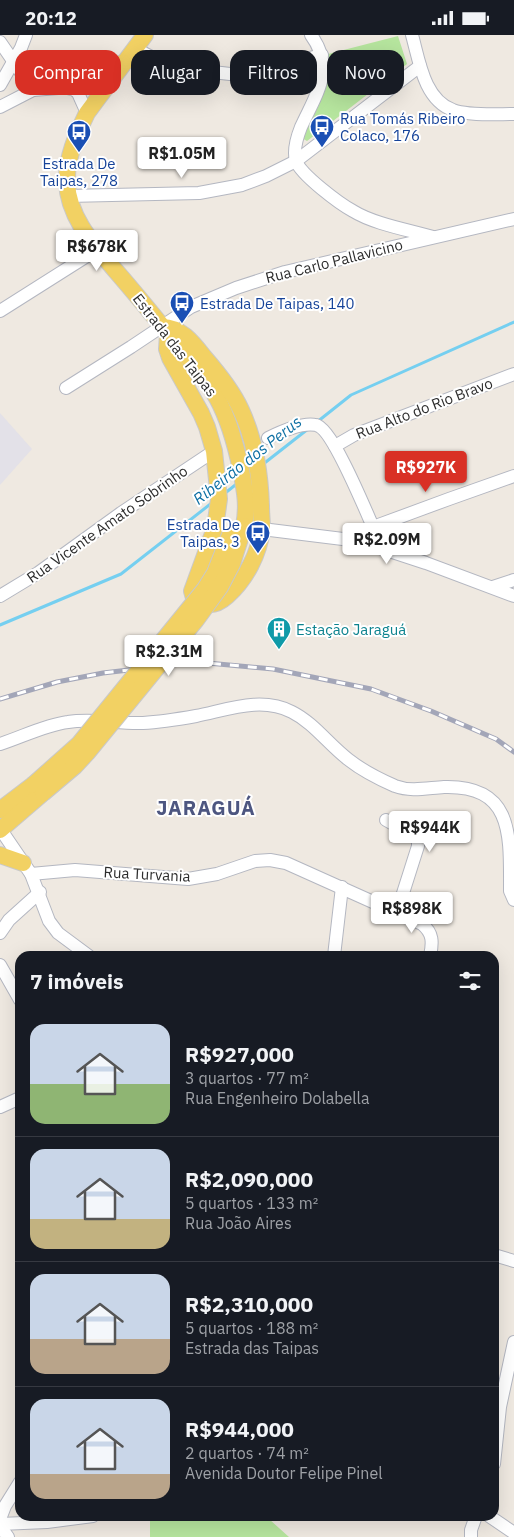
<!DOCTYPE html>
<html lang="pt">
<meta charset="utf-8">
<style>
body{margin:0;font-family:"IBM Plex Sans",sans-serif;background:#20242c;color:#f1f3f6;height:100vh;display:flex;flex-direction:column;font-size:19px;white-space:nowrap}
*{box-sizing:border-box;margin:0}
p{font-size:16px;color:#9ea1a6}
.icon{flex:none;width:28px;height:28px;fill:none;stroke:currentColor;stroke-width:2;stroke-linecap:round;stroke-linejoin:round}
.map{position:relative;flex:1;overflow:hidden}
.sheet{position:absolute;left:15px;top:916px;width:484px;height:570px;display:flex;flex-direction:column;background:#171b24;border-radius:15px;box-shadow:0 5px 20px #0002}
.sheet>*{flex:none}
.top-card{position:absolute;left:15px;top:15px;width:485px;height:45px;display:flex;gap:10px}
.price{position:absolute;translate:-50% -42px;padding:0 11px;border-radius:5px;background:#fff;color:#222;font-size:16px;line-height:32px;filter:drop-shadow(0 1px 2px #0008)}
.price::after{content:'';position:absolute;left:50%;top:30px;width:15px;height:11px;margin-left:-8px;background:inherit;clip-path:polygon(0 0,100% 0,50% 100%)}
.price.selected{background:#d93025;color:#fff}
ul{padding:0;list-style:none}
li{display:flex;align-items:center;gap:15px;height:125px;padding:0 15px}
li+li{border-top:1px solid #363941}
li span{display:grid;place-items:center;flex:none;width:140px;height:100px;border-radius:15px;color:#555}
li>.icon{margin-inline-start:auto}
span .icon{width:60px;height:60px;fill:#fffc;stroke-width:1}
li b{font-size:21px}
h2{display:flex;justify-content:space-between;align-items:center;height:60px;padding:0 15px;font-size:21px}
.tag{padding:0 18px;border-radius:15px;background:#171b24;box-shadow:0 5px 20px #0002;font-size:18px;line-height:45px}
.tag.selected{background:#d93025;color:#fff}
.status{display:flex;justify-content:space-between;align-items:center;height:35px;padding:0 25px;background:#171b24;direction:ltr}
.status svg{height:14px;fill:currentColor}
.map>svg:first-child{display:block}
.industrial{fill:#e3e1e8}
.green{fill:#b6e59e}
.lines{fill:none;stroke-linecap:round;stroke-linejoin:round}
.stream{stroke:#75cff0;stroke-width:3}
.minor-casing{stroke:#b4b7c1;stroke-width:14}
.major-casing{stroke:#c9c9c9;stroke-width:18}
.minor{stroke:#fff;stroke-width:12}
.major{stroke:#f2d163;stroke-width:16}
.rail-casing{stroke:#a3a6b8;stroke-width:5}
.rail{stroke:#fff;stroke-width:3;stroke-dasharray:9;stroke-linecap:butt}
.major-bridge-casing{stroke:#c9c9c9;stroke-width:18;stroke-linecap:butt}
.major-bridge{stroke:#f2d163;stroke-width:16}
.labels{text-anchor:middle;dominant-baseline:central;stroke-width:4;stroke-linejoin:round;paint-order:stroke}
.transit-label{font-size:15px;fill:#164399;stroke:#fff;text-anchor:start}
.street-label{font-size:15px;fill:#2e2e2e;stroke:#fff}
.culture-label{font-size:15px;fill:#0d838f;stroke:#fff;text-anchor:start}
.water-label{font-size:16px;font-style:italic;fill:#0d6fa3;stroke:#fff}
.district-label{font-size:20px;font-weight:bold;letter-spacing:1px;fill:#4d5680;stroke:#fff}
</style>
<div class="status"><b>20:12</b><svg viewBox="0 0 49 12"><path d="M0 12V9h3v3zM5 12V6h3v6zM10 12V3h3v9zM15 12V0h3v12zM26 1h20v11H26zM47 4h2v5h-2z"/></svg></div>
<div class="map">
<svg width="514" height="1502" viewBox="0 0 514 1502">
<rect width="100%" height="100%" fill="#efe9e1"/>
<!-- industrial -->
<path class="industrial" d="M0 378 32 414 0 450Z"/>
<!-- green -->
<g class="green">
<path d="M398 1 407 29 307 106 302 103 326 49 328 19Z"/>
<path d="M150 1481H272L269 1484 289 1502H150Z"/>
</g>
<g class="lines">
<!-- stream -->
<g class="stream">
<path d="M317 387 351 360 514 287"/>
<path d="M262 430 308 394"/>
<path d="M224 459 239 447"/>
<path d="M0 590 121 539 213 467"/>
</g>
<defs>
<g id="minor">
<path d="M311 0C336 34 316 59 301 92 297 102 293 115 296 126 301 140 340 169 353 176 374 189 409 195 433 202"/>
<path d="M412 0C419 25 424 65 453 75 469 81 496 79 514 79"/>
<path d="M0 7 33 55"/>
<path d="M136 14 163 28 186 34 230 39 248 38 322 20"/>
<path d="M0 50 21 13 26 0"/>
<path d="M71 52 78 58 87 78"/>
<path d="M0 72 33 55 71 52 108 51"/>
<path d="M68 161 199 158 242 150 266 141 296 126 420 31"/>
<path d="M0 276 98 214"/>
<path d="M66 353 131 312 191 272 236 253 285 237 514 184"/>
<path d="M268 403C280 397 302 387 316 390 332 393 365 474 373 492"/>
<path d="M335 411 354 400 514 339"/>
<path d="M262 494 359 506 426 528 514 561"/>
<path d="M359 506 373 492 449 464 514 441"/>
<path d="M493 552 514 545"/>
<path d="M0 561 38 538 121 478 214 416"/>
<path d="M0 709C22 702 45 690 68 687 93 683 118 689 143 688 161 687 179 684 196 681 227 675 261 661 292 677 314 688 329 710 349 725 363 736 379 744 395 751 411 757 427 753 444 752 514 750 510 801 510 856L514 865"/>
<path d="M386 785 413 800 418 806V811L397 877"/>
<path d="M1 795 31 839 49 886 58 898 89 921"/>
<path d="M31 839 75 835 188 844 217 839 255 826 270 825 286 828 422 889C433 898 433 907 430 921"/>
<path d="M0 898 9 885 40 857"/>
<path d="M334 921 342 852"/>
<path d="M0 930 20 965"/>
<path d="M0 1072 20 1063"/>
<path d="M494 1220 514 1226"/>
<path d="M494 1429 500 1372 514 1307"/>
<path d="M489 1481 514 1498"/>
<path d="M0 1484 5 1471 20 1447"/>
<path d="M0 1489 47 1487 93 1481"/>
<path d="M0 1491 8 1502"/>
<path d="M471 1502V1495L476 1481"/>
</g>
<g id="major">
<path d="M145 0 87 78C77 99 66 123 67 147 68 182 94 210 115 235 136 259 156 284 176 308 190 325 206 343 217 363 229 385 236 411 241 435 245 456 248 470 244 491"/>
<path d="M71 52 123 28"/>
<path d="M162 292C181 292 193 308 204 322 218 338 232 355 241 375 255 405 260 438 261 471 261 479 262 487 262 494 259 519 246 544 227 561 216 571 206 572 194 563L192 556 215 493 219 464 214 416 207 392 201 378 170 323 167 314 168 299"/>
<path d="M0 775 33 750"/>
<path d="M0 795 43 758"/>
<path d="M0 820 23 828"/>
</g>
</defs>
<!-- minor casing -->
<use href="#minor" class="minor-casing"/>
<!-- major casing -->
<use href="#major" class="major-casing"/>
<!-- minor -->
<use href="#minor" class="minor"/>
<!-- major -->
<use href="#major" class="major"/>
<defs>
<path id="rail" d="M0 664 57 647 103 638 197 627 273 634 371 654 431 676 496 704 514 717"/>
</defs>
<!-- rail casing -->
<use href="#rail" class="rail-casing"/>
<!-- rail -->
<use href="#rail" class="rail"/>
<defs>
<g id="major-bridge">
<path d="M33 750 79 709 205 554 215 538 230 500"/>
<path d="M43 758 75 731 87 718 196 585 220 552 232 529 244 491"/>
</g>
</defs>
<!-- major-bridge casing -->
<use href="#major-bridge" class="major-bridge-casing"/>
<!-- major-bridge -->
<use href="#major-bridge" class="major-bridge"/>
</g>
<!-- icons -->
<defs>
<symbol id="bus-pin" viewBox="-11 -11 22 30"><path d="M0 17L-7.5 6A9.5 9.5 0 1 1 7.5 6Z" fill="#1a4fb4" stroke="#fff"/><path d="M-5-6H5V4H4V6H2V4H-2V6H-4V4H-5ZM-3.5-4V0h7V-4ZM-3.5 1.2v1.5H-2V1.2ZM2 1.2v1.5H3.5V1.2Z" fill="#fff"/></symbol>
<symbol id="building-pin" viewBox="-11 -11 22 30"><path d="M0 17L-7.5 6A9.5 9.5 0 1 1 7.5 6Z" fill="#0f9aa8" stroke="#fff"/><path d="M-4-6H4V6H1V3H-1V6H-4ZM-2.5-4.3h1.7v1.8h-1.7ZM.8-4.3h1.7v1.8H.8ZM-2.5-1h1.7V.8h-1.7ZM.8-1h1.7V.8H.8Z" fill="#fff"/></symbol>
</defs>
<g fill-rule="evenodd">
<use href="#bus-pin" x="308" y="78" width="28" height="38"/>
<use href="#bus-pin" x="65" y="83" width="28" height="38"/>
<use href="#bus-pin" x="168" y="254" width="28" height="38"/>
<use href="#bus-pin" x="244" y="484" width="28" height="38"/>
<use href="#building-pin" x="265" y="580" width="28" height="38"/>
</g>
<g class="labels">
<!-- transit labels -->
<g class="transit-label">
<text x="340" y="83">Rua Tomás Ribeiro<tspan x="340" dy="17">Colaco, 176</tspan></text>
<text x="79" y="128" text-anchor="middle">Estrada De<tspan x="79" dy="17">Taipas, 278</tspan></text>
<text x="200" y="268">Estrada De Taipas, 140</text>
<text x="240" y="489" text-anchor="end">Estrada De<tspan x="240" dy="17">Taipas, 3</tspan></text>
</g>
<!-- street labels -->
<g class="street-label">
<text transform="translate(334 226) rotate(-14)">Rua Carlo Pallavicino</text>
<text transform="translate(175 310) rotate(52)">Estrada das Taipas</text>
<text transform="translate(424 373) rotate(-21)">Rua Alto do Rio Bravo</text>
<text transform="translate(107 489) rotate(-35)">Rua Vicente Amato Sobrinho</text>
<text transform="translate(147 839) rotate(3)">Rua Turvania</text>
</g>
<!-- culture labels -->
<g class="culture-label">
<text x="296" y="594">Estação Jaraguá</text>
</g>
<!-- water labels -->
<g class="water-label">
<text transform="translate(247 425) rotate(-38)">Ribeirão dos Perus</text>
</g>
<!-- district labels -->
<g class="district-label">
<text x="206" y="772">JARAGUÁ</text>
</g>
</g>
</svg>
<b class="price" style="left:182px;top:144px">R$1.05M</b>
<b class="price" style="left:97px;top:237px">R$678K</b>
<b class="price selected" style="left:426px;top:458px">R$927K</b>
<b class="price" style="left:387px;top:530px">R$2.09M</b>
<b class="price" style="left:169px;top:642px">R$2.31M</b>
<b class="price" style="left:430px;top:818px">R$944K</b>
<b class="price" style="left:412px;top:899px">R$898K</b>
<div class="top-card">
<a class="tag selected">Comprar</a>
<a class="tag">Alugar</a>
<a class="tag">Filtros</a>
<a class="tag">Novo</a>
</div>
<section class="sheet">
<h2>7 imóveis<svg class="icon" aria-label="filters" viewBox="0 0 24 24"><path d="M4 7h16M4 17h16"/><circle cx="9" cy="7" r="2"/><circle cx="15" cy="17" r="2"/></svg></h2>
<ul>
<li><span style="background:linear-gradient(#c9d6e8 60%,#8fb573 0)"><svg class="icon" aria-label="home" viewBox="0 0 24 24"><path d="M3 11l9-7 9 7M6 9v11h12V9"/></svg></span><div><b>R$927,000</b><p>3 quartos · 77 m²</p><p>Rua Engenheiro Dolabella</p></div></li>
<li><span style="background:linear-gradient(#c9d6e8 70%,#c2b280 0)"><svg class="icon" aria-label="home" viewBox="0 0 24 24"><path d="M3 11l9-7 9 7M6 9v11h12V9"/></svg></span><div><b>R$2,090,000</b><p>5 quartos · 133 m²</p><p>Rua João Aires</p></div></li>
<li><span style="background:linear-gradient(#c9d6e8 65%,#b9a48a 0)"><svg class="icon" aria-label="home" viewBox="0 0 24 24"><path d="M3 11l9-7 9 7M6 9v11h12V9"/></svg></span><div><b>R$2,310,000</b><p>5 quartos · 188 m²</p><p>Estrada das Taipas</p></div></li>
<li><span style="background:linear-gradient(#c9d6e8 75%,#b9a48a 0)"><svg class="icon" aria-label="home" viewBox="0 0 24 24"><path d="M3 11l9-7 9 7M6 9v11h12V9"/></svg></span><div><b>R$944,000</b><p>2 quartos · 74 m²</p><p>Avenida Doutor Felipe Pinel</p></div></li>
</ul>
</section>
</div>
